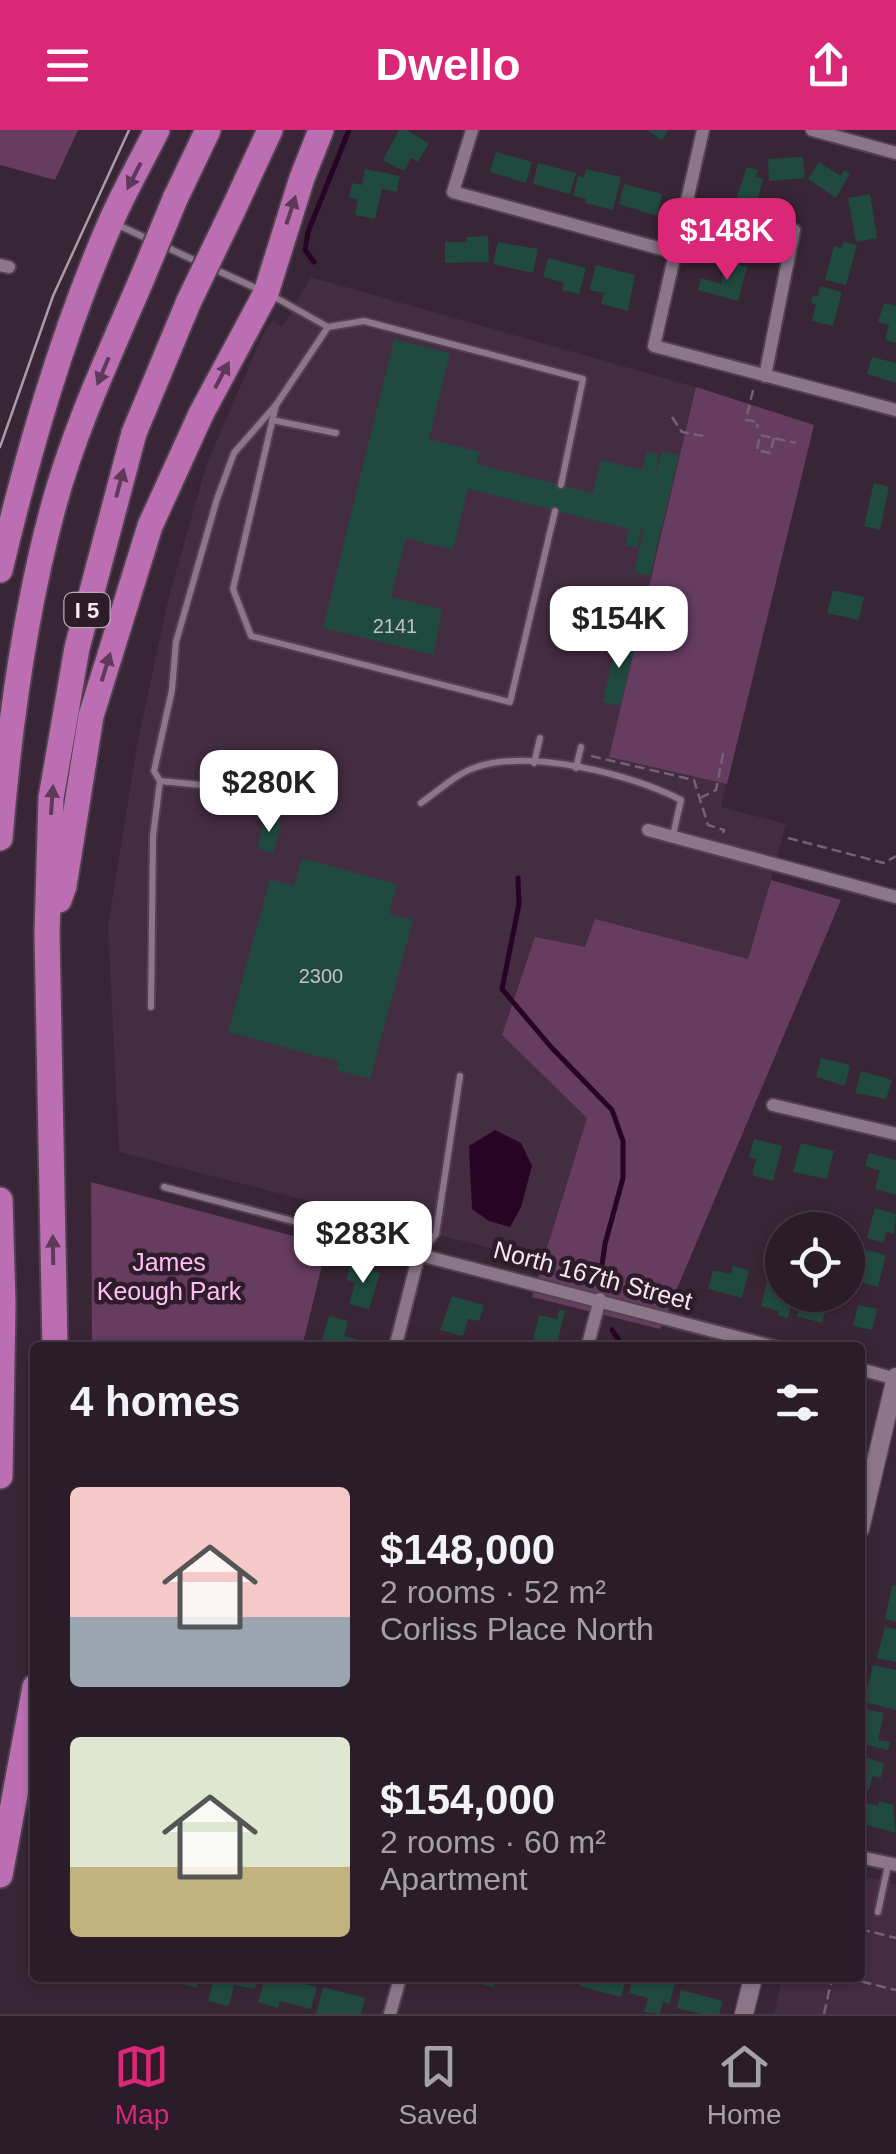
<!DOCTYPE html>
<meta charset="utf-8">
<style>
body{margin:0;font-family:Arial,sans-serif;background:#322530;color:#f1f3f6;height:100vh;display:flex;flex-direction:column;font-size:38px;white-space:nowrap}
*{box-sizing:border-box;margin:0}
p{font-size:32px;color:#a5a1a8}
.icon{flex:none;width:55px;height:55px;fill:none;stroke:currentColor;stroke-width:2;stroke-linecap:round;stroke-linejoin:round}
.map{position:relative;flex:1;overflow:hidden}
.sheet{position:absolute;left:30px;top:1212px;width:835px;height:640px;display:flex;flex-direction:column;background:#2a1c28;border-radius:10px;box-shadow:0 2px 8px #0004,0 0 0 2px #463a45}
.sheet>*{flex:none}
.fabs{position:absolute;left:765px;top:1082px;display:grid;gap:20px}
.fabs a{display:grid;place-items:center;width:100px;height:100px;border-radius:50%;background:#2a1c28;box-shadow:0 2px 8px #0004,0 0 0 2px #463a45;font-size:50px}
.price{position:absolute;translate:-50% -85px;padding:0 22px;border-radius:20px;background:#fff;color:#222;font-size:32px;line-height:65px;filter:drop-shadow(0 2px 5px #0008)}
.price::after{content:'';position:absolute;left:50%;top:60px;width:30px;height:22px;margin-left:-15px;background:inherit;clip-path:polygon(0 0,100% 0,50% 100%)}
.price.selected{background:#db2777;color:#fff}
ul{padding:0;list-style:none}
li{display:flex;align-items:center;gap:30px;height:250px;padding:0 40px}
li span{display:grid;place-items:center;flex:none;width:280px;height:200px;border-radius:10px;color:#555}
li>.icon{margin-inline-start:auto}
span .icon{width:120px;height:120px;fill:#fffc;stroke-width:1}
li b{font-size:42px}
h2{display:flex;justify-content:space-between;align-items:center;height:120px;padding:0 40px;font-size:42px}
header{display:flex;justify-content:space-between;align-items:center;height:130px;padding:0 40px;background:#db2777;color:#fff;font-size:45px;font-weight:600}
.menu{display:flex;justify-content:space-around;align-items:center;height:140px;border-top:2px solid #463a45;background:#2a1c28;font-size:28px;color:#a5a1a8}
.menu a{display:grid;justify-items:center;gap:5px}
.menu .selected{color:#db2777}
.map>svg:first-child{display:block}
.built{fill:#442c41}
.green{fill:#663c61}
.water{fill:#270324}
.lines{fill:none;stroke-linecap:round;stroke-linejoin:round}
.stream{stroke:#270324;stroke-width:5}
.building{fill:#204a3f}
.service-casing{stroke:#524250;stroke-width:10}
.minor-casing{stroke:#524250;stroke-width:16}
.tertiary-casing{stroke:#524250;stroke-width:21}
.motorway-casing{stroke:#524250;stroke-width:29}
.path{stroke:#746371;stroke-width:2.5;stroke-dasharray:10 5;stroke-linecap:butt}
.service{stroke:#8c7688;stroke-width:6}
.minor{stroke:#8c7688;stroke-width:12}
.tertiary{stroke:#8c7688;stroke-width:18}
.motorway{stroke:#bb6eb1;stroke-width:25}
.tram{stroke:#aa9ba7;stroke-width:2.5}
.motorway-bridge-casing{stroke:#524250;stroke-width:29;stroke-linecap:butt}
.motorway-bridge{stroke:#bb6eb1;stroke-width:25}
.oneway{fill:#5f395a}
.labels{text-anchor:middle;dominant-baseline:central;stroke-width:9;stroke-linejoin:round;paint-order:stroke}
.number-label{font-size:20px;fill:#c0c0c5}
.shield{fill:#2e1c2b;stroke:#b9abb6;stroke-width:2.5}
.shield-label{font-size:22px;font-weight:bold;fill:#f5e8f2}
.park-label{font-size:25px;fill:#fcc0f3;stroke:#2e1c2b}
.street-label{font-size:25px;fill:#f5e8f2;stroke:#2e1c2b}
</style>
<header><svg class="icon" aria-label="menu" viewBox="0 0 24 24"><path d="M4 6h16M4 12h16M4 18h16"/></svg>Dwello<svg class="icon" aria-label="share" viewBox="0 0 24 24"><path d="M12 15V3M7 8l5-5 5 5M5 13v7h14v-7"/></svg></header>
<div class="map">
<svg width="896" height="1884" viewBox="0 0 896 1884">
<rect width="100%" height="100%" fill="#382535"/>
<!-- built -->
<g class="built">
<path d="M311 147 696 257 814 295 721 677 786 694 749 830 595 790 586 817 587 988 543 1132 119 1022 108 796 137 615 168 470 207 333 265 200 273 190 282 197Z"/>
<path d="M860 1745 896 1754V1884H774L782 1848H860Z"/>
</g>
<!-- green -->
<g class="green">
<path d="M0 0H78L55 50 0 35Z"/>
<path d="M696 257 814 295 727 654 609 627Z"/>
<path d="M771 750 841 770 660 1199 532 1167 587 988 502 905 535 807 585 817 595 789 748 829Z"/>
<path d="M91 1052 327 1115 302 1217H92Z"/>
</g>
<!-- water -->
<path class="water" d="M495 1000 521 1013 532 1036 521 1077 510 1097 489 1091 472 1079 469 1016Z"/>
<g class="lines">
<!-- stream -->
<g class="stream">
<path d="M314 132 305 120 308 102 349 0"/>
<path d="M518 748 519 774 502 859 551 917 612 980 623 1011V1048L605 1114 600 1149"/>
<path d="M612 1200 624 1218"/>
</g>
</g>
<!-- building -->
<g class="building">
<path d="M399 0H406L429 13 418 32 411 28 404 41 383 30Z"/>
<path d="M647 0H668L662 10Z"/>
<path d="M496 22 532 32 526 53 490 42Z"/>
<path d="M803 27 805 48 769 51 768 29Z"/>
<path d="M819 32 841 46 844 40 850 44 836 68 808 49Z"/>
<path d="M538 33 576 43 570 64 533 54Z"/>
<path d="M747 37 758 40 756 47 763 49 755 78 735 72Z"/>
<path d="M365 39 400 46 397 62 382 59 375 89 355 85 358 69 349 68 352 53 362 55Z"/>
<path d="M586 39 621 47 613 80 585 73 586 69 573 66 578 46 584 47Z"/>
<path d="M624 54 662 64 657 86 619 74Z"/>
<path d="M870 64 877 108 856 112 848 68Z"/>
<path d="M727 86 754 90 750 118 740 116 739 124 716 121 717 110 723 111Z"/>
<path d="M488 106 489 132 445 133V112H467V107Z"/>
<path d="M498 112 538 119 533 143 493 134Z"/>
<path d="M843 112 857 115 846 155 825 150 834 116 842 118Z"/>
<path d="M548 128 586 138 579 164 562 160 564 153 543 147Z"/>
<path d="M727 131 747 137 738 171 698 160 701 148 721 154Z"/>
<path d="M596 135 635 145 628 181 601 174 604 163 589 160Z"/>
<path d="M820 156 842 162 833 196 812 191 816 174 811 173 813 165 818 166Z"/>
<path d="M884 173 896 176V213L885 210 889 195 878 192Z"/>
<path d="M394 209 450 223 429 309 480 322 477 334 593 363 601 330 642 340 647 321 658 324 656 343 662 321 679 325 650 446 634 442 644 400 641 399 637 418 625 415 628 399 468 359 453 420 406 408 391 467 442 479 434 525 323 498Z"/>
<path d="M872 227 896 233V253L867 244Z"/>
<path d="M874 353 889 357 880 400 864 396Z"/>
<path d="M833 460 864 467 859 490 827 483Z"/>
<path d="M617 507 636 512 620 576 603 572Z"/>
<path d="M265 688 282 692 273 723 257 718Z"/>
<path d="M302 728 397 754 389 783 413 790 370 949 337 940 339 932 228 902 270 749 294 756Z"/>
<path d="M821 928 850 935 845 956 816 947Z"/>
<path d="M861 941 892 950 886 969 855 963Z"/>
<path d="M754 1009 782 1016 773 1051 752 1045 756 1029 749 1027Z"/>
<path d="M801 1013 834 1021 827 1049 793 1042Z"/>
<path d="M869 1023 896 1030V1065L875 1059 880 1041 865 1036Z"/>
<path d="M875 1078 896 1084 894 1104 886 1102 884 1113 867 1108Z"/>
<path d="M866 1120 886 1125 878 1157 861 1152Z"/>
<path d="M350 1135 380 1143 369 1179 349 1174 355 1152 347 1150Z"/>
<path d="M733 1136 749 1140 742 1168 708 1159 713 1140 731 1144Z"/>
<path d="M768 1149 782 1153 784 1170 792 1173 788 1188 778 1185 779 1181 761 1176Z"/>
<path d="M803 1165H829L822 1193 797 1186Z"/>
<path d="M452 1166 484 1175 479 1191 468 1189 463 1206 440 1200Z"/>
<path d="M858 1175 877 1179 872 1200 853 1196Z"/>
<path d="M559 1180 565 1181 556 1218H531L539 1185 557 1189Z"/>
<path d="M329 1186 348 1191 344 1206 363 1211 361 1218H320Z"/>
<path d="M892 1456H896V1492L885 1489Z"/>
<path d="M885 1497 896 1499V1532L877 1528Z"/>
<path d="M873 1535 896 1540V1580L864 1572Z"/>
<path d="M863 1578 884 1583 878 1610 890 1612 888 1620 860 1613Z"/>
<path d="M860 1625 884 1634 881 1648 873 1646 869 1660 860 1657Z"/>
<path d="M879 1671 893 1675 896 1703 860 1693V1672L878 1676Z"/>
<path d="M164 1848H199L197 1858 168 1850 167 1854 145 1849Z"/>
<path d="M214 1848H257L255 1859 234 1855 229 1876 208 1871Z"/>
<path d="M265 1848H280L317 1857 311 1879 280 1871 278 1878 258 1872Z"/>
<path d="M479 1848H497L494 1857 477 1853Z"/>
<path d="M582 1848H626L621 1867 580 1856Z"/>
<path d="M633 1848H650L675 1854 669 1874 663 1872 660 1884 644 1882 648 1868 629 1863Z"/>
<path d="M323 1857 365 1868 361 1884H316Z"/>
<path d="M681 1860 723 1871 719 1884H701L677 1878Z"/>
</g>
<g class="lines">
<defs>
<g id="service">
<path d="M116 94 150 110"/>
<path d="M162 115 200 133"/>
<path d="M212 138 260 160"/>
<path d="M271 165 328 197 364 191 583 249 561 355"/>
<path d="M276 275 233 459 251 506 510 572 555 381"/>
<path d="M272 290 336 303"/>
<path d="M534 633 540 608"/>
<path d="M576 638 581 617"/>
<path d="M238 663 202 655 160 651 154 641 172 560 176 512 217 369 234 323 276 275 328 197"/>
<path d="M421 673C437 662 456 644 474 638 528 618 631 644 681 670L673 705"/>
<path d="M151 877 153 706 160 651"/>
<path d="M164 1057 399 1119"/>
<path d="M420 1123 436 1104 460 946"/>
<path d="M878 1782 888 1735"/>
</g>
<g id="minor">
<path d="M472 0 453 62 673 122"/>
<path d="M703 0 654 216 896 280"/>
<path d="M812 0 896 23"/>
<path d="M0 135 9 137"/>
<path d="M765 246 794 100"/>
<path d="M648 700 896 767"/>
<path d="M773 975 896 1004"/>
<path d="M401 1120 779 1218"/>
<path d="M395 1218 419 1124"/>
<path d="M587 1218 600 1169"/>
<path d="M860 1239 896 1249"/>
<path d="M860 1727 896 1735"/>
<path d="M390 1884 400 1848"/>
</g>
<g id="tertiary">
<path d="M860 1399 896 1247"/>
<path d="M744 1884 753 1848"/>
</g>
<g id="motorway">
<path d="M175 69 208 0"/>
<path d="M233 80 270 0"/>
<path d="M0 440C28 323 61 207 109 96 123 63 141 32 157 0"/>
<path d="M0 708C9 598 24 485 53 378 74 300 109 225 141 151"/>
<path d="M59 770 64 756 91 586 150 396 201 284 266 163 302 48 321 0"/>
<path d="M0 1070 3 1174 0 1346"/>
<path d="M55 1218 47 803 51 668 77 518 134 303 189 171"/>
<path d="M0 1745 35 1557"/>
</g>
</defs>
<!-- service casing -->
<use href="#service" class="service-casing"/>
<!-- minor casing -->
<use href="#minor" class="minor-casing"/>
<!-- tertiary casing -->
<use href="#tertiary" class="tertiary-casing"/>
<!-- motorway casing -->
<use href="#motorway" class="motorway-casing"/>
<!-- path -->
<g class="path">
<path d="M753 260 746 290 758 292 757 298"/>
<path d="M672 287 682 302 703 306"/>
<path d="M774 308 770 323 757 320 760 305 796 313"/>
<path d="M591 626 694 650 708 695 724 700 723 703"/>
<path d="M700 668 716 660 723 624 726 625"/>
<path d="M788 708 884 733 896 726"/>
<path d="M860 1799 896 1808"/>
<path d="M847 1848 896 1860"/>
<path d="M824 1884 832 1848"/>
</g>
<!-- service -->
<use href="#service" class="service"/>
<!-- minor -->
<use href="#minor" class="minor"/>
<!-- tertiary -->
<use href="#tertiary" class="tertiary"/>
<!-- motorway -->
<use href="#motorway" class="motorway"/>
<!-- tram -->
<path class="tram" d="M0 317 53 166 129 0"/>
<defs>
<g id="motorway-bridge">
<path d="M141 151 175 69"/>
<path d="M189 171 233 80"/>
</g>
</defs>
<!-- motorway-bridge casing -->
<use href="#motorway-bridge" class="motorway-bridge-casing"/>
<!-- motorway-bridge -->
<use href="#motorway-bridge" class="motorway-bridge"/>
</g>
<!-- one-way arrows -->
<defs><path id="oneway-solid" d="M-6-.8H1V-3.2L6.5 0L1 3.2V.8H-6Z" transform="scale(2.5)"/></defs>
<g class="oneway">
<use href="#oneway-solid" transform="translate(134 46) rotate(117)"/>
<use href="#oneway-solid" transform="translate(291 80) rotate(-72)"/>
<use href="#oneway-solid" transform="translate(103 241) rotate(113)"/>
<use href="#oneway-solid" transform="translate(222 245) rotate(-62)"/>
<use href="#oneway-solid" transform="translate(120 353) rotate(-75)"/>
<use href="#oneway-solid" transform="translate(106 537) rotate(-73)"/>
<use href="#oneway-solid" transform="translate(52 670) rotate(-86)"/>
<use href="#oneway-solid" transform="translate(53 1120) rotate(-91)"/>
</g>
<g class="labels">
<!-- number labels -->
<g class="number-label">
<text x="395" y="496">2141</text>
<text x="321" y="846">2300</text>
</g>
<!-- shield labels -->
<rect class="shield" x="64.5" y="463" width="45" height="34" rx="8"/>
<g class="shield-label">
<text x="87" y="480">I 5</text>
</g>
<!-- park labels -->
<g class="park-label">
<text x="169" y="1132">James<tspan x="169" dy="29">Keough Park</tspan></text>
</g>
<!-- street labels -->
<g class="street-label">
<text transform="translate(593 1145) rotate(15)">North 167th Street</text>
</g>
</g>
</svg>
<div class="fabs">
<a><svg class="icon" aria-label="locate" viewBox="0 0 24 24"><circle cx="12" cy="12" r="6"/><path d="M12 2v4M12 18v4M2 12h4M18 12h4"/></svg></a>
</div>
<b class="price selected" style="left:727px;top:153px">$148K</b>
<b class="price" style="left:619px;top:541px">$154K</b>
<b class="price" style="left:269px;top:705px">$280K</b>
<b class="price" style="left:363px;top:1156px">$283K</b>
<section class="sheet">
<h2>4 homes<svg class="icon" aria-label="filters" viewBox="0 0 24 24"><path d="M4 7h16M4 17h16"/><circle cx="9" cy="7" r="2"/><circle cx="15" cy="17" r="2"/></svg></h2>
<ul>
<li><span style="background:linear-gradient(#f6c9c9 65%,#9aa5b1 0)"><svg class="icon" aria-label="home" viewBox="0 0 24 24"><path d="M3 11l9-7 9 7M6 9v11h12V9"/></svg></span><div><b>$148,000</b><p>2 rooms · 52 m²</p><p>Corliss Place North</p></div></li>
<li><span style="background:linear-gradient(#dfe7d0 65%,#c2b280 0)"><svg class="icon" aria-label="home" viewBox="0 0 24 24"><path d="M3 11l9-7 9 7M6 9v11h12V9"/></svg></span><div><b>$154,000</b><p>2 rooms · 60 m²</p><p>Apartment</p></div></li>
</ul>
</section>
</div>
<nav class="menu">
<a class="selected"><svg class="icon" aria-label="map" viewBox="0 0 24 24"><path d="M3 6l6-2 6 2 6-2v14l-6 2-6-2-6 2zM9 4v14M15 6v14"/></svg>Map</a>
<a><svg class="icon" aria-label="saved" viewBox="0 0 24 24"><path d="M7 4h10v16l-5-4-5 4z"/></svg>Saved</a>
<a><svg class="icon" aria-label="home" viewBox="0 0 24 24"><path d="M3 11l9-7 9 7M6 9v11h12V9"/></svg>Home</a>
</nav>
